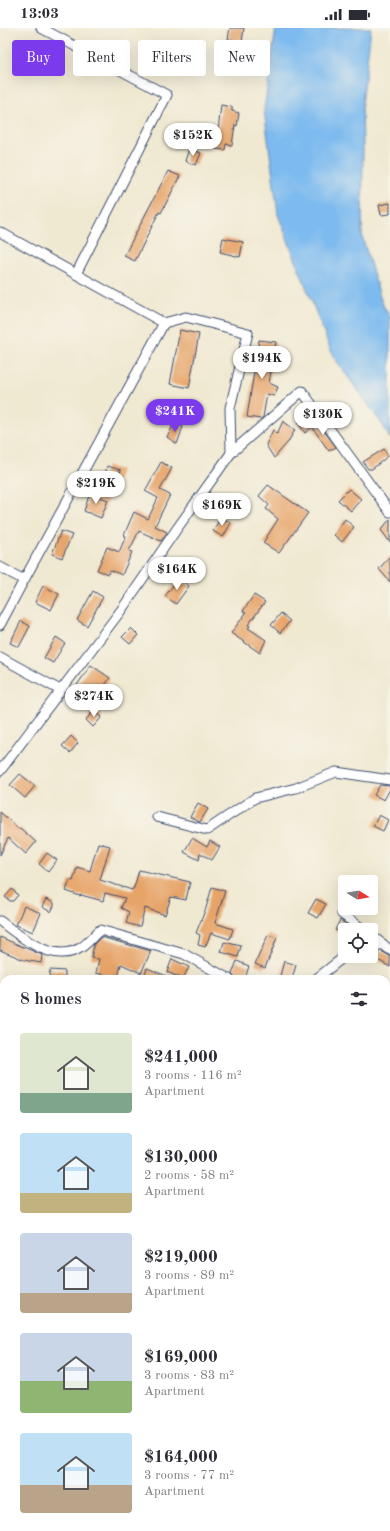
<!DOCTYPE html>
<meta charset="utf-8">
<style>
body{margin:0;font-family:"Old Standard TT",serif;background:#f7f7f7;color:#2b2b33;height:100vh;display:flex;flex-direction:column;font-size:15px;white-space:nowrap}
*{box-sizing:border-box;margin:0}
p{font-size:13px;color:#7c7c81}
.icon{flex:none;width:22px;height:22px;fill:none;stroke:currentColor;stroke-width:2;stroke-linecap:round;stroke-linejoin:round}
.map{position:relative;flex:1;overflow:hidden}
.sheet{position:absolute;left:0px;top:947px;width:390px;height:556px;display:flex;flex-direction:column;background:#fff;border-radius:12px 12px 0 0;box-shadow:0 4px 16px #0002}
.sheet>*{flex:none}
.hud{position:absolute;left:12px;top:12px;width:366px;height:36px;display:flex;gap:8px}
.needle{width:26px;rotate:101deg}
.controls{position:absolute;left:338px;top:847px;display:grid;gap:8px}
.controls a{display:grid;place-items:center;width:40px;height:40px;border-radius:4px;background:#fff;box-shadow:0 4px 16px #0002;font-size:20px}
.price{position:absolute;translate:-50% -34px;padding:0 9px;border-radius:14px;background:#fff;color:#222;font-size:13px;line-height:26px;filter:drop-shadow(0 1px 2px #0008)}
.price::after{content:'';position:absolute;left:50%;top:24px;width:12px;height:9px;margin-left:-6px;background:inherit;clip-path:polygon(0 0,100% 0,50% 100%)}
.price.current{background:#7c3aed;color:#fff}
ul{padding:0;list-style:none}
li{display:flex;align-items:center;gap:12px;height:100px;padding:0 20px}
li span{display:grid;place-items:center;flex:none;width:112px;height:80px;border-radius:4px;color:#555}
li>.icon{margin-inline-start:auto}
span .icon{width:48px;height:48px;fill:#fffc;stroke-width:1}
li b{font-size:17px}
h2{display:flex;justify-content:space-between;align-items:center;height:48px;padding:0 20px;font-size:17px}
.pill{padding:0 14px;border-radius:4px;background:#fff;box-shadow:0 4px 16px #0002;font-size:14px;line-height:36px}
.pill.current{background:#7c3aed;color:#fff}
.status{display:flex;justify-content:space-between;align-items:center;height:28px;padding:0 20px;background:#fff;direction:ltr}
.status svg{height:11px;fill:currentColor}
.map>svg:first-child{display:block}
.water{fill:#7bbaef;stroke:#4b74a6}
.building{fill:#e7a469}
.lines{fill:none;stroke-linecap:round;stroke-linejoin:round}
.street-casing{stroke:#3b4b6f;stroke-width:11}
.street{stroke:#fff;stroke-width:9}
</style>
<div class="status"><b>13:03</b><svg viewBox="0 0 49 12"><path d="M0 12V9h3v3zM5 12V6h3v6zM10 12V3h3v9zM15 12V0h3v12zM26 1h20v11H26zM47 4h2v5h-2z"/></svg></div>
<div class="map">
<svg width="390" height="1503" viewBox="0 0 390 1503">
<rect width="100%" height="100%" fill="#f7f3e8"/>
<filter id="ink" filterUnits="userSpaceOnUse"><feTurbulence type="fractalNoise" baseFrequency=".025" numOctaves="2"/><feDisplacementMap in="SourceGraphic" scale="8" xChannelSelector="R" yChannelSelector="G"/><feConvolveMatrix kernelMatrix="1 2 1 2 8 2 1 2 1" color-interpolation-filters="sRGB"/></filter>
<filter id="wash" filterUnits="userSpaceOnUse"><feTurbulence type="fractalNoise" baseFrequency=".012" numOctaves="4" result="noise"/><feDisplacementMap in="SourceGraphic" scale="16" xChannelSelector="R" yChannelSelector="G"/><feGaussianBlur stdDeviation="0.9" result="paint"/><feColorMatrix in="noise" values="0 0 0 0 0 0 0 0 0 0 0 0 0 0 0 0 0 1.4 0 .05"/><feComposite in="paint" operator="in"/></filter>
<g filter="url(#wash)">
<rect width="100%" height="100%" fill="#f0e9d2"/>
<!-- water -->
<path class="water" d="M276 0H371L362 76 363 122 362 208 382 275 390 289V411L384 399 333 328 278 187 264 82Z"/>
<g id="blocks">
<!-- building -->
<g class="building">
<path d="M230 0H244L242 14 228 11Z"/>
<path d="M221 77 232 79V83L239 85 237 98 235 97 232 117 226 116 225 122 216 121Z"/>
<path d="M189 121 201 125 196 137 185 133Z"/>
<path d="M168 143 180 148 161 185 159 184 135 233 124 228Z"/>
<path d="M390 175V186L381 187 379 177Z"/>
<path d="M223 210 243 214 240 229 220 224Z"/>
<path d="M180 302 199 306 189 360 170 356Z"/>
<path d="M259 312 276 314 269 355 278 359 274 368 267 366 263 389 261 391 247 389Z"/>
<path d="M305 390 311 400 305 405 298 395Z"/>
<path d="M315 391 336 419 329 423 310 396Z"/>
<path d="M283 393 295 402 288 414 274 430 266 417 273 402 277 406Z"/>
<path d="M175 394 183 399 177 416 167 409Z"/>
<path d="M384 421 388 428 372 441H368L363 434Z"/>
<path d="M161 434 172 440 160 462 170 467 155 498 167 504 164 509 161 513 139 503 129 523 132 524 122 547 110 542 108 546 97 542 107 519 119 524 126 508 124 507 134 484 148 491 158 470 145 463Z"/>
<path d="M107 438 121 442 117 454 104 451Z"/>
<path d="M268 457 308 485 279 525 263 515 278 491 266 481 269 477 259 468Z"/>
<path d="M349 461 361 471 351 483 338 472Z"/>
<path d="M90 465 108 472 101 490 84 483Z"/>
<path d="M221 489 231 495 223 509 213 503Z"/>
<path d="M345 491 354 499 342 514 334 507Z"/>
<path d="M390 491V514L381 502Z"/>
<path d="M61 503 72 507 62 530 52 526Z"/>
<path d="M390 528V554L379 541Z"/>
<path d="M179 550 189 558 176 576 165 568Z"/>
<path d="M43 558 59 566 51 582 35 574Z"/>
<path d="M93 563 103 569 87 598 77 592Z"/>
<path d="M254 567 265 574 248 597 250 598 248 600 266 612 260 625 231 605 246 585 243 583Z"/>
<path d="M281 585 290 593 280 605 271 597Z"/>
<path d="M21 593 30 598 19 619 10 615Z"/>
<path d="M131 600 138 607 130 616 122 609Z"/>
<path d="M56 609 65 615 53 635 44 630Z"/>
<path d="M91 637 110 650 96 670 77 657Z"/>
<path d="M94 682 102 689 93 699 86 692Z"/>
<path d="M71 708 78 715 70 725 62 718Z"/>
<path d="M20 746 35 758 25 770 10 757Z"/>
<path d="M380 757 390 758V761L384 772 374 767Z"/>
<path d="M198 775 208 781 200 794 190 789Z"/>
<path d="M0 784 19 801 20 800 36 814 26 826 8 810 0 827Z"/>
<path d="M379 787 388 792 383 803 373 798Z"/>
<path d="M192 810 207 819 210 813 220 819 212 832 200 825 199 832 184 824Z"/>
<path d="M98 815 110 818 100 852 132 862 133 860H134L139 842 190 854 186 872 171 869 165 887 145 880 140 898H136L126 895 129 884 121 880 125 870 105 865 103 873 81 867 80 868 66 863 70 852 73 853 77 839 90 843Z"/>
<path d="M47 825 57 832 48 844 39 836Z"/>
<path d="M212 859 225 863 215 895 233 901 230 911 211 905 205 919 198 917 200 907 196 905 206 880Z"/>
<path d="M12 861 18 867 13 873H10L5 869Z"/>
<path d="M46 871 54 875V878L51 884 42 879Z"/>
<path d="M316 871 326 876 318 890 308 885Z"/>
<path d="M24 878 41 885 33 904 16 897Z"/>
<path d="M340 892 354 902H345V906L335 902Z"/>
<path d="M268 907 277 910 265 940 255 936Z"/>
<path d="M0 909 42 927 41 935 24 932 0 922Z"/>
<path d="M101 909 151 923 141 945 121 936 118 950 96 945 99 931 91 930 94 916Z"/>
<path d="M224 914 241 918 238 929 221 924Z"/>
<path d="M381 923 390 928V939L371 928V926Z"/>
<path d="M172 931 189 939 183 951 167 944Z"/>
<path d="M237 933 249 938 245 951H235L232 946Z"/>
<path d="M284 933 296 937 292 951 280 948Z"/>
<path d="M147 940 174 951H152L144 948Z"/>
<path d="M50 942 65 943V951H49Z"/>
</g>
</g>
</g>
<g filter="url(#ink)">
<use href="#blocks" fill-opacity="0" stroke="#3b4b6f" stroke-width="1"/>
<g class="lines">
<defs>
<g id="street">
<path d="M41 0 167 67 76 246"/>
<path d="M0 204 164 295 24 552 0 539"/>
<path d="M231 425 302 363 390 484"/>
<path d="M0 597 24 552"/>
<path d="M0 629 60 662"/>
<path d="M0 743 122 581 176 502 231 425 230 380 248 305 186 289 164 295"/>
<path d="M157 789 207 802 255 770 296 760 336 744 390 752"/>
<path d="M342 886 364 902"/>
<path d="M0 893C22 910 54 937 82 919 89 914 94 907 100 902L184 926 229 951"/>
<path d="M371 907 390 922"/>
<path d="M371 920 383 916"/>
<path d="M316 951 345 928"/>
<path d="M0 997H4"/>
<path d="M386 1025 390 1019"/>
<path d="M386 1040 390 1043"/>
<path d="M0 1078 4 1081"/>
<path d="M386 1458 390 1457"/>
<path d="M214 1499 221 1503"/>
<path d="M367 1499 372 1503"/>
</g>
</defs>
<!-- street casing -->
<use href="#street" class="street-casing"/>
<!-- street -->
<use href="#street" class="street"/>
</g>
</g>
</svg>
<div class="controls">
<a><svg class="needle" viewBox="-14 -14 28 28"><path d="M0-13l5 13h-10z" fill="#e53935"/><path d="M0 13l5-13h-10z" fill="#7c7c81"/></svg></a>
<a><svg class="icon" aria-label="locate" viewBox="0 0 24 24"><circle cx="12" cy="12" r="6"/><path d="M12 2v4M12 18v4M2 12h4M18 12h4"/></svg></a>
</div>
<b class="price" style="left:193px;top:129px">$152K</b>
<b class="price" style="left:262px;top:352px">$194K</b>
<b class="price current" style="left:175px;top:405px">$241K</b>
<b class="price" style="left:323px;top:408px">$130K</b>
<b class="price" style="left:96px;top:477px">$219K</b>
<b class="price" style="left:222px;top:499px">$169K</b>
<b class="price" style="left:177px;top:563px">$164K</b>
<b class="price" style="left:94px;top:690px">$274K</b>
<div class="hud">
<a class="pill current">Buy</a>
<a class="pill">Rent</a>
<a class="pill">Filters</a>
<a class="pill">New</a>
</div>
<section class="sheet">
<h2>8 homes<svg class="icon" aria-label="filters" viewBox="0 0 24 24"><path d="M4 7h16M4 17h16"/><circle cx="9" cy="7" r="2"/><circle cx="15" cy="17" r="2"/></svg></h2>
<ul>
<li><span style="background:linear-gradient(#dfe7d0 75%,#7fa58c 0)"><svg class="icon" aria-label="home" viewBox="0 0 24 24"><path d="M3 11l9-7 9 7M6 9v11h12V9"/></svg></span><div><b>$241,000</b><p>3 rooms · 116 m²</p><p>Apartment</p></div></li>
<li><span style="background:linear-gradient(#bfe0f5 75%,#c2b280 0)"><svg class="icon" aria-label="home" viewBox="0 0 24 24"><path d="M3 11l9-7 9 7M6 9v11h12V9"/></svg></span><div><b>$130,000</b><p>2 rooms · 58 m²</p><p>Apartment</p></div></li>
<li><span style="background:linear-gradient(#c9d6e8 75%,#b9a48a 0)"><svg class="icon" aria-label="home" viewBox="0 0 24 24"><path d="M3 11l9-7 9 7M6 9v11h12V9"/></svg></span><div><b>$219,000</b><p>3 rooms · 89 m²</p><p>Apartment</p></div></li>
<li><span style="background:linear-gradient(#c9d6e8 60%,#8fb573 0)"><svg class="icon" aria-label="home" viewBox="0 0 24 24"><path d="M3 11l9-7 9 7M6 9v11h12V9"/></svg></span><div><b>$169,000</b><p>3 rooms · 83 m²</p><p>Apartment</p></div></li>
<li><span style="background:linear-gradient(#bfe0f5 65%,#b9a48a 0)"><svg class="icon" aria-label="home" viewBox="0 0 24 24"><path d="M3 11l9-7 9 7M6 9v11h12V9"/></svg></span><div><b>$164,000</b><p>3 rooms · 77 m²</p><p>Apartment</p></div></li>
</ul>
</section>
</div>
